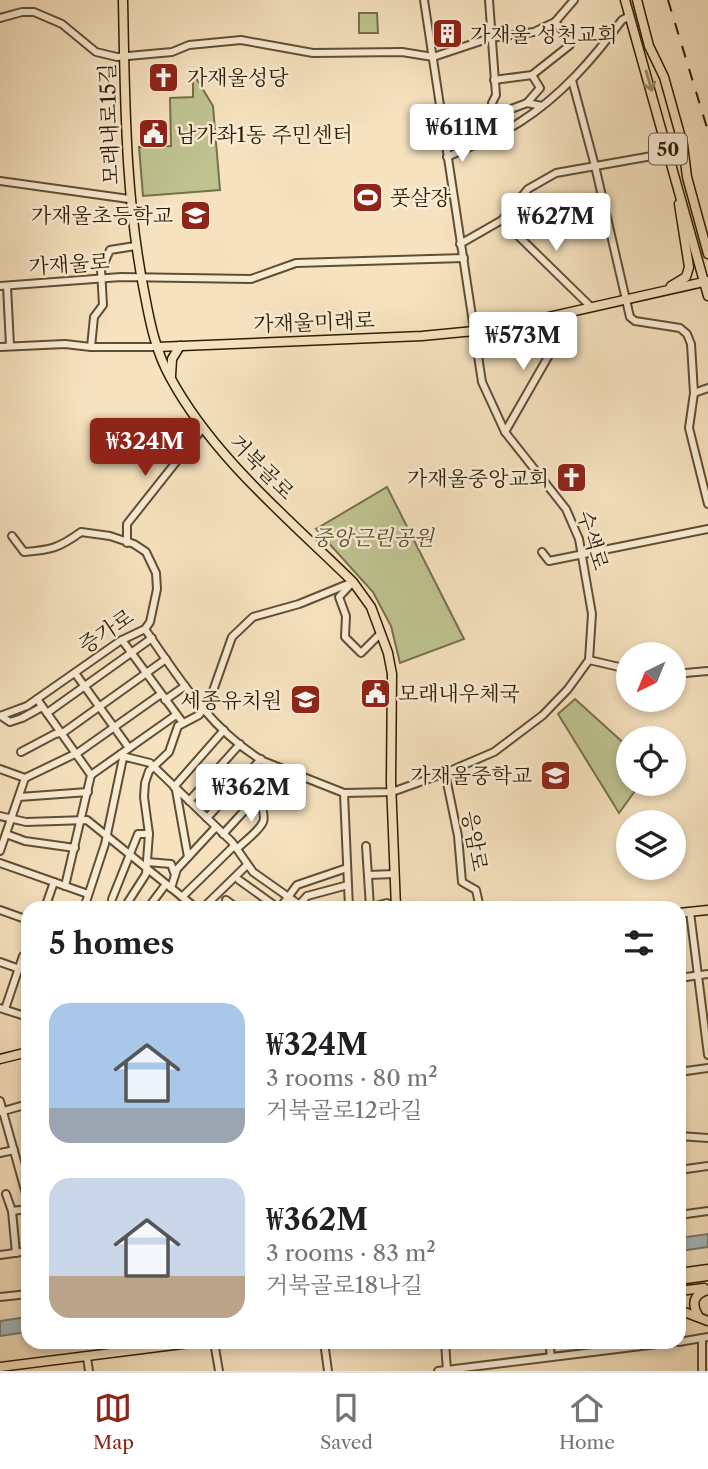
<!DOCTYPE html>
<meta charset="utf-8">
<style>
body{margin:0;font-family:"Libre Caslon Text","Noto Serif KR",serif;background:#f2f2f2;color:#202124;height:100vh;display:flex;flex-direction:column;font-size:26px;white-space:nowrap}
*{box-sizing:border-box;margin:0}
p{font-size:23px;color:#757577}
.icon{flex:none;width:38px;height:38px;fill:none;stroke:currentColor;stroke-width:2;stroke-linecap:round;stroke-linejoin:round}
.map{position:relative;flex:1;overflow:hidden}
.side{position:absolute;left:21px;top:901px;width:665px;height:448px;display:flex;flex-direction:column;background:#fff;border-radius:21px;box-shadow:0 4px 10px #0003}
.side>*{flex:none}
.needle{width:46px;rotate:223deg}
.controls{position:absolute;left:616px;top:642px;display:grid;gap:14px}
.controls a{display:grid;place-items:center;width:70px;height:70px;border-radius:50%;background:#fff;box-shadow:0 4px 10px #0003;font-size:35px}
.price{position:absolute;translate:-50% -60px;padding:0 16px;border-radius:7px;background:#fff;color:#222;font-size:23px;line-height:46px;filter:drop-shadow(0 2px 4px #0008)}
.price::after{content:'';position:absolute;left:50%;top:42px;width:21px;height:16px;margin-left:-10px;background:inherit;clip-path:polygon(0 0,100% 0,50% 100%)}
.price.active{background:#8f2418;color:#fff}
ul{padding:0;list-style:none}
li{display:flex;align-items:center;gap:21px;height:175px;padding:0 28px}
li span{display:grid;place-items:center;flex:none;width:196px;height:140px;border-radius:21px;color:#555}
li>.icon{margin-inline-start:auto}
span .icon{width:84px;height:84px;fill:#fffc;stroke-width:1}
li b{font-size:30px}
h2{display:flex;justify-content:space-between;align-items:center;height:84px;padding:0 28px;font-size:30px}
.tabs{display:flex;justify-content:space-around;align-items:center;height:98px;border-top:2px solid #e0e0e0;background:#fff;font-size:19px;color:#757577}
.tabs a{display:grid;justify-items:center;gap:4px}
.tabs .active{color:#8f2418}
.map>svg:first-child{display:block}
.green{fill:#bec390;stroke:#767049;stroke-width:2}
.water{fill:#a4babe;stroke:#757b73;stroke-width:2}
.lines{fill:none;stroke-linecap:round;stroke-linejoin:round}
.minor-casing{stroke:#614e31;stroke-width:10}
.major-casing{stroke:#2f1d02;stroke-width:11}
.minor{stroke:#f9ecd5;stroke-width:6}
.major{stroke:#f6e2bf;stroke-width:8}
.rail{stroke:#2f1d02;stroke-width:2;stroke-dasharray:12 12;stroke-linecap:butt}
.oneway{stroke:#9c896a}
.labels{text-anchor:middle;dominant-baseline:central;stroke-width:5;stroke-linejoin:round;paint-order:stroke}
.shield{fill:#f9ecd5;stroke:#6c5b41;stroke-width:2}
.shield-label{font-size:19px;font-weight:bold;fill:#2f1d02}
.poi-label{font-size:21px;fill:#2f1d02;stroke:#f9ecd5;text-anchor:start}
.street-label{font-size:21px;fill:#2f1d02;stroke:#f9ecd5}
.park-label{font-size:21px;font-style:italic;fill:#5a4f2d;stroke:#f9ecd5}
</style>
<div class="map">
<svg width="708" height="1371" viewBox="0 0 708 1371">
<rect width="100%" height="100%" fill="#f6e2bf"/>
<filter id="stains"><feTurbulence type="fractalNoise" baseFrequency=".00286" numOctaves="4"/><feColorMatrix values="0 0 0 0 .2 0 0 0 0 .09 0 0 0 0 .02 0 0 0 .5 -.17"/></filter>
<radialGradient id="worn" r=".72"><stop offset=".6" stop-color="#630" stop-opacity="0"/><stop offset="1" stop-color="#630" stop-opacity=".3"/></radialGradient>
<!-- green -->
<g class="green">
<path d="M359 13H377L378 33H359Z"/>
<path d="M193 73 213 106 220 190 143 196 139 147 171 146 170 98 193 97Z"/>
<path d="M493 109 497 135 456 153 453 117Z"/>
<path d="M387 487 464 639 400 663 391 626 373 592 316 529Z"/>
<path d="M575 699 628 747V784H640L619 813 558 714Z"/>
</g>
<!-- water -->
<g class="water">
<path d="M708 1234V1247L679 1251V1238Z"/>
<path d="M28 1317V1332L0 1336V1321Z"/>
</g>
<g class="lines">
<defs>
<g id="minor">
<path d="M489 0 496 95 492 103 498 134"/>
<path d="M0 18 22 12H34L62 24 96 52 117 57 172 52 189 45 241 40 313 53 402 52 433 57 490 38 534 32 555 22 570 39V45L532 75 494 80"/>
<path d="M555 22 574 0"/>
<path d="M572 80 595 166 630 317 635 321 680 328 687 334 691 344 694 393 689 428 708 504"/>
<path d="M527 103 540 88 532 75"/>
<path d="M495 115 527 103 542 106"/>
<path d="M447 157C471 146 498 136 520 122 561 96 593 59 622 20L630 16"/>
<path d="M0 181 129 199"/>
<path d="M502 220 590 306"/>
<path d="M460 244 502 220 528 189 556 173 669 153"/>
<path d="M0 286 121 277 251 279 296 263 464 258"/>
<path d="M7 286 10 346"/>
<path d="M0 347 65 344 91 347H157"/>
<path d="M91 347 94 317 103 305 101 270 110 250 135 246"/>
<path d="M694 393 708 388"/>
<path d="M505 432 560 336 559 315"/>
<path d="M127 543V524L203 428"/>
<path d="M542 552 549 561 708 529"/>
<path d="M351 584 339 597 346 616 345 637 361 653 381 633"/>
<path d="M145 629C178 677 211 730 263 761L344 793 392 792 445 773 494 752 543 715 568 689 589 660 592 614 579 539 566 509 505 432 482 382 424 0"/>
<path d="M122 640 183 723"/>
<path d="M589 660 628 669"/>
<path d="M75 673 129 748"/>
<path d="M674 674 708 671"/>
<path d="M37 699 91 775"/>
<path d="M165 700 185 686"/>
<path d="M47 713 152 638"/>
<path d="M0 716 27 706 120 641 145 629 150 622 157 589 156 573 146 552 134 544 110 536 81 532C59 548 51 550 24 552L12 536"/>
<path d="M1 716 10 722 22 718 42 707"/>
<path d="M21 752 55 734 64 732 166 659"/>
<path d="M0 769 25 778 0 851"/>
<path d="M445 773 458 836 462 882 476 890 480 908"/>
<path d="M91 775 176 715"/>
<path d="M25 778 79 752 161 694"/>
<path d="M174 787 224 730"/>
<path d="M176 790 188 857"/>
<path d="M344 793 349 908"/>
<path d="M19 797 88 792"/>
<path d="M189 801 240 744"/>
<path d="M0 816 26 822 87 820 196 908"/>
<path d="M207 818 261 759"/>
<path d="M6 834 25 841 75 848"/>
<path d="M223 834 258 796"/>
<path d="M366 846 370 907"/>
<path d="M147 862 171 864 175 875"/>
<path d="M0 863 88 894"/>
<path d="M368 875 395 874"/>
<path d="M239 880 278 908"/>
<path d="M65 886 91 775"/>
<path d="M171 888 177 869 216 827"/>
<path d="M182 897 233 847H239C246 840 259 831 263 822 267 813 253 781 249 772"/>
<path d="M112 899 138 834H149"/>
<path d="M226 900 237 908"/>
<path d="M299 905 307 896 348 885"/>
<path d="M45 908 54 882"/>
<path d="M84 908 105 844 123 758 121 754 126 757 150 763 232 842 253 872 304 908"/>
<path d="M128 908V902L146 874 149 834 144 797 145 783 149 771 169 752 178 726 199 715 209 702 232 637 253 617 299 604 353 582"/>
<path d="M148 908 166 884"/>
<path d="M203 908 247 865"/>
<path d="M280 908 297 885 347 868"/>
<path d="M368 908 387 903"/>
<path d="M0 910 28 920"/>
<path d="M690 912 708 1055"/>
<path d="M0 962 28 972"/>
<path d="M679 978 708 974"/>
<path d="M0 1008 28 1017"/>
<path d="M5 1009 23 956 28 958"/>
<path d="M679 1072 708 1068"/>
<path d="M0 1101 28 1201"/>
<path d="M0 1112 28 1104"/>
<path d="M679 1136 708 1138"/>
<path d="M0 1153 14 1150"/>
<path d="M679 1170 708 1166"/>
<path d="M6 1194 12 1211 16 1253"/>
<path d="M12 1211 28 1209"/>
<path d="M679 1215 708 1211"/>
<path d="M0 1255 28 1251"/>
<path d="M0 1297 28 1294"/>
<path d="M214 1342 219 1371"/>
<path d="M324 1342 328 1371"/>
<path d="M445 1342 447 1371"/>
<path d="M549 1342 551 1356"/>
<path d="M679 1342 708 1337"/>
<path d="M87 1358 89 1371"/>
<path d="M438 1371 674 1342"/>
<path d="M702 1371V1338"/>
</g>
<g id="major">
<path d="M123 0C125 99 125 199 145 296 150 323 156 352 170 377 213 457 289 519 353 582L371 607 388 653 392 674 391 782 396 908"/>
<path d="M625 0 708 296"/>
<path d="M637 0 649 46 664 77 683 145 687 177 708 254"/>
<path d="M671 286 686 277 689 267 679 204"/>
<path d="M157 347 422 336 495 329 708 281"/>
<path d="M171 376 172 359 180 346"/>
<path d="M679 913 708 910"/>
<path d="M0 1059 28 1052"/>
<path d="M679 1273 708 1269"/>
<path d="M679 1280 708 1276"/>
<path d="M679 1291 704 1288"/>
<path d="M679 1310 708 1321"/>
<path d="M699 1317C691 1304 693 1294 708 1290"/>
<path d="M0 1367 198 1342"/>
</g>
</defs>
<!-- minor casing -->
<use href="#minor" class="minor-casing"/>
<!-- major casing -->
<use href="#major" class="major-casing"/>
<!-- minor -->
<use href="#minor" class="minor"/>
<!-- major -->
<use href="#major" class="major"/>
<!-- rail -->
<path class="rail" d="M668 0 708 131"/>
</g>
<!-- one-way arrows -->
<defs><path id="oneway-shaft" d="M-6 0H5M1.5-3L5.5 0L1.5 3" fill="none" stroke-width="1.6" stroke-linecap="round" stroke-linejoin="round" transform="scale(1.75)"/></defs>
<use class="oneway" href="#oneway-shaft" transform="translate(649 81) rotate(74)"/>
<!-- icons -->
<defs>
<symbol id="building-square" viewBox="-11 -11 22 22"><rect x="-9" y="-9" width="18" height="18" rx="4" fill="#8f2418" stroke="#f9ecd5"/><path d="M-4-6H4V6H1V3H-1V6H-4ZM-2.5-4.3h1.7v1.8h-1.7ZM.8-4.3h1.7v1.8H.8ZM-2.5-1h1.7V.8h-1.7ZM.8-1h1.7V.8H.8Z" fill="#fff"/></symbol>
<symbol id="church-square" viewBox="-11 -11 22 22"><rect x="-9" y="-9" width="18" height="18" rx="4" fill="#8f2418" stroke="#f9ecd5"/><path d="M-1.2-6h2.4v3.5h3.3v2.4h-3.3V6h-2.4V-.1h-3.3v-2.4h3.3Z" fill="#fff"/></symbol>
<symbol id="civic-square" viewBox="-11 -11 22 22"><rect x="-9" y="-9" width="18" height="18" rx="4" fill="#8f2418" stroke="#f9ecd5"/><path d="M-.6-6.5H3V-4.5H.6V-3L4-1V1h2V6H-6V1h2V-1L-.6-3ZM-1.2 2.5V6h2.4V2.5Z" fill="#fff"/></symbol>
<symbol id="stadium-square" viewBox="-11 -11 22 22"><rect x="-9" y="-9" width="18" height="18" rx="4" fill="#8f2418" stroke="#f9ecd5"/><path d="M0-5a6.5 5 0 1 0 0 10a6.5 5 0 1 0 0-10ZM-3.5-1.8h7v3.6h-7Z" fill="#fff"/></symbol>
<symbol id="school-square" viewBox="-11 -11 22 22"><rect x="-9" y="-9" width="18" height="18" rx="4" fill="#8f2418" stroke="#f9ecd5"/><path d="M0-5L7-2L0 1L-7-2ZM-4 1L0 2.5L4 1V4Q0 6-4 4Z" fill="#fff"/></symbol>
</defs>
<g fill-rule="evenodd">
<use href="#building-square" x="430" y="16" width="35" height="35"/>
<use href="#church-square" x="146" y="60" width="35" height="35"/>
<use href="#civic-square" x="136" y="116" width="35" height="35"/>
<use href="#stadium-square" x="350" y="180" width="35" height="35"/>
<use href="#school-square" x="178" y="198" width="35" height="35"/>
<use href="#church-square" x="554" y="460" width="35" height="35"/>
<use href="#civic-square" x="358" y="676" width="35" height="35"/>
<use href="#school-square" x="288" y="682" width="35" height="35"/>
<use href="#school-square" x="538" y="758" width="35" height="35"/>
</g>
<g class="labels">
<!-- shield labels -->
<rect class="shield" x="649" y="133.5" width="38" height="31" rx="5"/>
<g class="shield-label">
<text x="668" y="149">50</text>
</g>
<!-- poi labels -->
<g class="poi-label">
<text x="470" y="34">가재울 성천교회</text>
<text x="187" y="77">가재울성당</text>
<text x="176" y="134">남가좌1동 주민센터</text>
<text x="390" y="197">풋살장</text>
<text x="173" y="215" text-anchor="end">가재울초등학교</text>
<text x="549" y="478" text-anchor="end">가재울중앙교회</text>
<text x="398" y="693">모래내우체국</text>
<text x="282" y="700" text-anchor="end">세종유치원</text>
<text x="532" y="775" text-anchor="end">가재울중학교</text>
</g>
<!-- street labels -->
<g class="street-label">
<text transform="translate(109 124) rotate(-92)">모래내로15길</text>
<text transform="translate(69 264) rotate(-4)">가재울로</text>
<text transform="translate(314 322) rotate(-2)">가재울미래로</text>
<text transform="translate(262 467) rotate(45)">거북골로</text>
<text transform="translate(593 540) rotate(73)">수색로</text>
<text transform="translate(106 631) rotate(-34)">증가로</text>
<text transform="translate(475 841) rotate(80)">응암로</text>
</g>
<!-- park labels -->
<g class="park-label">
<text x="373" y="537">중앙근린공원</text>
</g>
</g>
<rect width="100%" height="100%" filter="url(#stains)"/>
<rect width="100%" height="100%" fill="url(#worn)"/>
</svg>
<div class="controls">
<a><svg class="needle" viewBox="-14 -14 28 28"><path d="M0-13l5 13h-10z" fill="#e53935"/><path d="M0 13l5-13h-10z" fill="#757577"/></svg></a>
<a><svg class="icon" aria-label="locate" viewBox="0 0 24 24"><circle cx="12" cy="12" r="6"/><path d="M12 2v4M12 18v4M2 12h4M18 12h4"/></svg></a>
<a><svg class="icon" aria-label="layers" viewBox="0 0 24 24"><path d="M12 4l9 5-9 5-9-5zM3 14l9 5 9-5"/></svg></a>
</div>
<b class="price" style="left:462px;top:164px">₩611M</b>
<b class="price" style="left:556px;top:253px">₩627M</b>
<b class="price" style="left:523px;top:372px">₩573M</b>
<b class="price active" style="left:145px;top:478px">₩324M</b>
<b class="price" style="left:251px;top:824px">₩362M</b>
<section class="side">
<h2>5 homes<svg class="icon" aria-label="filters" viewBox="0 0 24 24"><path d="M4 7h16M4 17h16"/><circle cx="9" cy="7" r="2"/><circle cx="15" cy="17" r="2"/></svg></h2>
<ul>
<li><span style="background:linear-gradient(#a9c7e8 75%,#9aa5b1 0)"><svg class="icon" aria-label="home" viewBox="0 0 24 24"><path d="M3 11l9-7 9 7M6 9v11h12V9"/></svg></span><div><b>₩324M</b><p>3 rooms · 80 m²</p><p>거북골로12라길</p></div></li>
<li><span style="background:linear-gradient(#c9d6e8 70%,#b9a48a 0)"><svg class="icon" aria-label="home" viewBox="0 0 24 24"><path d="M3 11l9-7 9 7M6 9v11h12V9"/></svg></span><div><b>₩362M</b><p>3 rooms · 83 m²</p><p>거북골로18나길</p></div></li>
</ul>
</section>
</div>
<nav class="tabs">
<a class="active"><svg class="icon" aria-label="map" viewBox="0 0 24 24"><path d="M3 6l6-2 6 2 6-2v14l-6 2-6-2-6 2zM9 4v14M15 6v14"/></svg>Map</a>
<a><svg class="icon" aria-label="saved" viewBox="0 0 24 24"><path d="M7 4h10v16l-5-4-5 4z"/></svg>Saved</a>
<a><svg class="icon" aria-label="home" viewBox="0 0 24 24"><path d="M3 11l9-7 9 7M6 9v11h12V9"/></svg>Home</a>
</nav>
